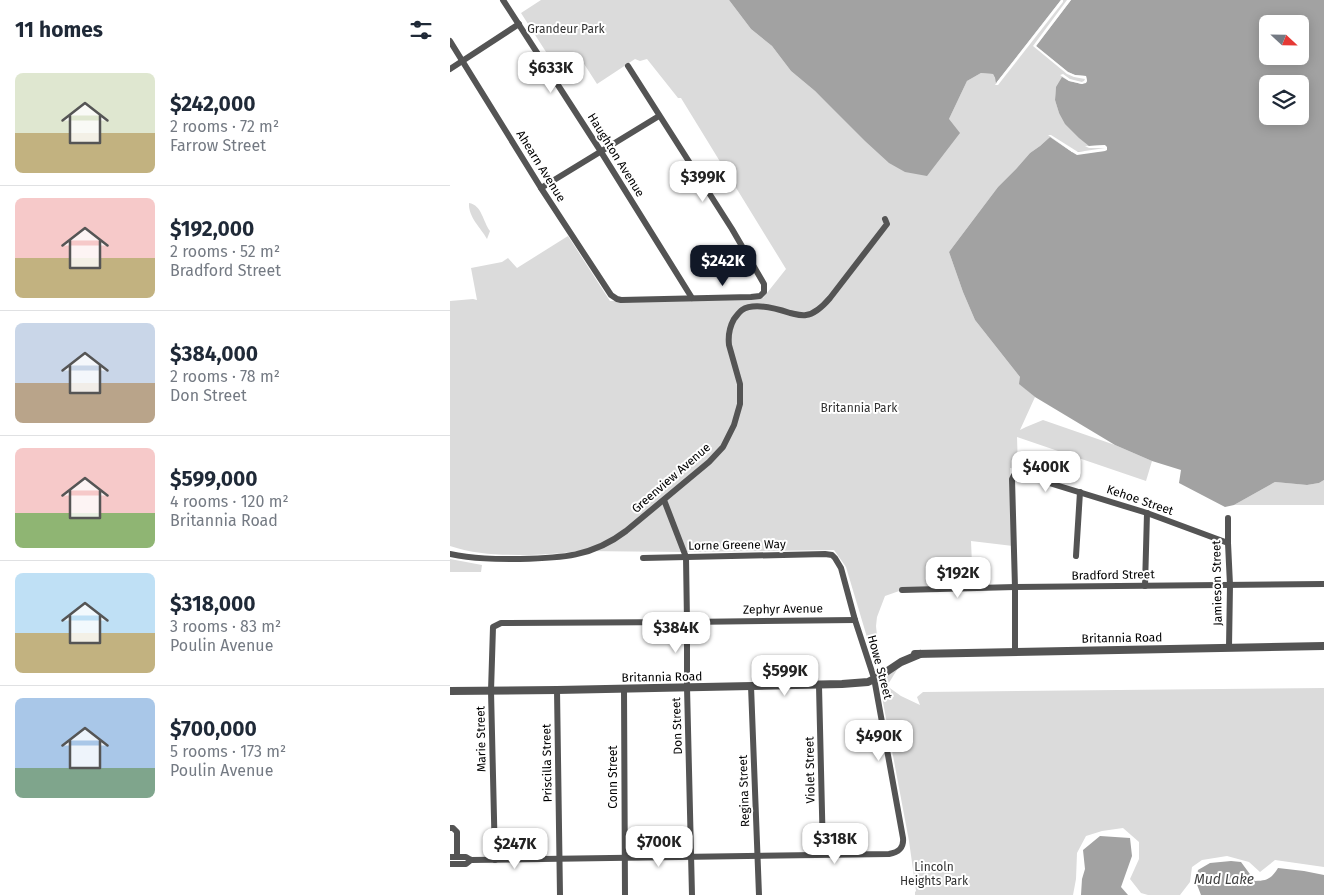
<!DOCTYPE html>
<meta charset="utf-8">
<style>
body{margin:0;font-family:"Fira Sans",sans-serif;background:#f2f2f3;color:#1f2937;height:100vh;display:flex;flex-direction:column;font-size:19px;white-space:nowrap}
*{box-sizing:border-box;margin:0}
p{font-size:16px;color:#747a83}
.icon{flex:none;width:28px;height:28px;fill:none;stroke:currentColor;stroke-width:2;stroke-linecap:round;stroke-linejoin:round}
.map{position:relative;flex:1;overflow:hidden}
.details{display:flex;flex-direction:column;background:#fff;width:450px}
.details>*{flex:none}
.needle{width:32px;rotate:112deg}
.fabs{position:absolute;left:809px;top:15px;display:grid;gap:10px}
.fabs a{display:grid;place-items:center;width:50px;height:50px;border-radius:8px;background:#fff;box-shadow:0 2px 12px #0003;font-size:25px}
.price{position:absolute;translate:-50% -42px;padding:0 11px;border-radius:10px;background:#fff;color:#222;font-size:16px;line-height:32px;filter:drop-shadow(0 1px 2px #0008)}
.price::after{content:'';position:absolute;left:50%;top:30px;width:15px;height:11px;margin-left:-8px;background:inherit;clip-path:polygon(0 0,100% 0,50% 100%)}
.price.active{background:#111827;color:#fff}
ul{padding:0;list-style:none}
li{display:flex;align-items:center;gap:15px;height:125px;padding:0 15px}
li+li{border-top:1px solid #e0e1e3}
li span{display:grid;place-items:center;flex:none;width:140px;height:100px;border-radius:8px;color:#555}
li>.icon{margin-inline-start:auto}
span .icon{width:60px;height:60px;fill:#fffc;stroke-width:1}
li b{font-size:21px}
h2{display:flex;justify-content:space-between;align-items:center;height:60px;padding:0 15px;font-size:21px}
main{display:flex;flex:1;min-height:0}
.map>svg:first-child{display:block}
.green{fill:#dbdbdb}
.water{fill:#a2a2a2;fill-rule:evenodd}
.pier{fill:#fff}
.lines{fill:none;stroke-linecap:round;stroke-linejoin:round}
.minor{stroke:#545454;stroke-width:6}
.tertiary{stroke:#545454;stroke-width:8}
.labels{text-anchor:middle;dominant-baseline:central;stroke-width:4;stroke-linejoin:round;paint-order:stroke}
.park-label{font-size:12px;fill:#323232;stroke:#fff}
.street-label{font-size:12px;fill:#000;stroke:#fff}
.water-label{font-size:14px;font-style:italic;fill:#434343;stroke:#fff}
</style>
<main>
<section class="details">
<h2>11 homes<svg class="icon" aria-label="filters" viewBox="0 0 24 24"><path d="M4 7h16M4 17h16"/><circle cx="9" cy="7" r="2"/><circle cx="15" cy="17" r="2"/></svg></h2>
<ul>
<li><span style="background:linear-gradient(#dfe7d0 60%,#c2b280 0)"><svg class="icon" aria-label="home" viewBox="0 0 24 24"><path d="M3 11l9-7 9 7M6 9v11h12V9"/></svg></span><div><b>$242,000</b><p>2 rooms · 72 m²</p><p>Farrow Street</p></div></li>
<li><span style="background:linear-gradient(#f6c9c9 60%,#c2b280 0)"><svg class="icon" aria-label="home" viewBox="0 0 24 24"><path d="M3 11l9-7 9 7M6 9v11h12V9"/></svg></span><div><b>$192,000</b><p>2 rooms · 52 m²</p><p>Bradford Street</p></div></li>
<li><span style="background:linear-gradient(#c9d6e8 60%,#b9a48a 0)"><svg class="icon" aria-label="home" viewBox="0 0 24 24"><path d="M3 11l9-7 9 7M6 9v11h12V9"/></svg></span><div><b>$384,000</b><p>2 rooms · 78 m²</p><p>Don Street</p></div></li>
<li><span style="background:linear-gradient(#f6c9c9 65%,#8fb573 0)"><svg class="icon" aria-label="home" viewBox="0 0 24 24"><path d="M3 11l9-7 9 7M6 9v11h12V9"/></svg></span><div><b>$599,000</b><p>4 rooms · 120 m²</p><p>Britannia Road</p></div></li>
<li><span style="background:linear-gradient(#bfe0f5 60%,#c2b280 0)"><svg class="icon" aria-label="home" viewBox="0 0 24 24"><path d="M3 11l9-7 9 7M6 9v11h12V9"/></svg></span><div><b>$318,000</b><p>3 rooms · 83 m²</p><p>Poulin Avenue</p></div></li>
<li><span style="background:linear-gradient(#a9c7e8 70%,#7fa58c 0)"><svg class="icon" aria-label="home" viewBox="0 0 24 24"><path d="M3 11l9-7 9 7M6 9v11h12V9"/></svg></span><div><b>$700,000</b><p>5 rooms · 173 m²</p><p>Poulin Avenue</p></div></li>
</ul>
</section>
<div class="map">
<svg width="874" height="895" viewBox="0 0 874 895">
<rect width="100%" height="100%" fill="#fff"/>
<!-- green -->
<g class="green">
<path d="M91 0H279L301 29 322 46 341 71 365 91 388 113 499 119 517 81 531 73 543 74 547 83 611 0H621L586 46 636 76 637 81 606 87 605 100 609 113 655 145 657 150 627 155 600 137 590 146 580 153 566 169 548 187 499 252 513 292 525 320 570 377V384L585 397 570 430 576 427 593 420 665 445 702 461 696 481 567 437 568 469 560 468 563 546 521 541 523 588 452 590 435 596 427 617 426 626 430 665 425 664 396 567 384 550 237 552 127 551C111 554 96 554 80 555 52 555 27 555 0 546V301L23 299 27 300 21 268 52 262 58 258 67 268 118 236 160 301H164L246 298H313L336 269 231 98H228L197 59 190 61 185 59 147 84 129 56 107 69 71 13Z"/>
<path d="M19 203C32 205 33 222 40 231L37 239C31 228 18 217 19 203Z"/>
<path d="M874 480V505H784L825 482 857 485 869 483Z"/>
<path d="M0 559 32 565 31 572H0Z"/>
<path d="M450 665 437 686 451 696 470 705 467 697 473 692 874 688V867L825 860 810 872 799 862 777 856 752 860 742 867 740 882 730 895H698L691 893 680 879 689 859V842L673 828 652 831 636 836 627 853 626 879 623 895H465V892L466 891 459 841 432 697C432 677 435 677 450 665Z"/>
</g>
<!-- water -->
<g class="water">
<path d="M279 0H611L546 83 545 78 543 74 531 73 517 81 499 119 510 133 477 176 455 172 439 163 415 141 365 91 341 71 322 46 301 29Z"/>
<path d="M621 0H874V480L869 483 857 485 825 482 784 505 775 507 729 483 731 470 702 461 665 445 585 397 569 384 570 377 525 320 513 292 499 252 548 187 566 169 580 153 590 146 600 137 622 152 655 151V145L639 146 629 138 615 124 609 113 605 100 606 87 612 77 619 81 632 84 637 81 636 76 625 75 618 72 586 46ZM818 24H850V56H818ZM818 84H850V116H818Z"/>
<path d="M650 836 680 838 682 856 671 887 678 895H631L632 879 635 869 633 850Z"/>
<path d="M781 861 791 862 805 881C817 881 821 879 828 868L854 871 874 875V895H751L746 882 748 870 760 863Z"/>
</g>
<!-- pier -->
<g class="pier">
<path d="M611 0H613V2L548 85H545Z"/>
<path d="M617 0H621L586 46 618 72 625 75 636 76 637 81 636 83 632 84 619 81 610 75 613 74 620 79 632 82 634 81 635 79 624 77 617 74 583 46Z"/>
<path d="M598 135H601L628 152 655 148H639L635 146H639L655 145 657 147V150L655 151 627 155 622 152Z"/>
</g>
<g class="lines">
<!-- minor -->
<g class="minor">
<path d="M53 0 148 147 242 298"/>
<path d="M0 41 91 188 161 295 167 299 171 300 301 297 310 296 314 292V284L282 229 178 66"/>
<path d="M0 69 69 24"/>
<path d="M91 188 209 116"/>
<path d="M214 500 236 557 237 622V687L242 895"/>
<path d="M778 518V543L780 585 779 647"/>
<path d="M0 554C23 559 46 559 70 559 111 558 142 557 176 531L259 462 273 447 284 425 290 404V384L279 345C278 336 279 328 284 319 286 317 289 312 292 310 304 302 328 309 340 313 345 314 351 316 356 315 365 314 374 305 380 298L437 224 435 219"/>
<path d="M626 556 630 492"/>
<path d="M695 586 697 513"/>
<path d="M452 590 565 587 874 584"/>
<path d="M565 652V587L562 479 564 475 570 474 697 513 778 543"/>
<path d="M301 686 309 895"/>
<path d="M369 686 373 854"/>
<path d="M174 689 175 895"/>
<path d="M107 690 110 895"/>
<path d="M0 828H3L7 832V857"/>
<path d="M0 857H16L21 860 439 854C449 852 454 848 453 838L424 678 405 620 391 568 385 558 382 555 375 554 193 558"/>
<path d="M45 860 41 691 43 627 51 623 237 622 405 620"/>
<path d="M0 864H16L21 860"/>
</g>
<!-- tertiary -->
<g class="tertiary">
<path d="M465 654 874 646"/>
<path d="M0 691 107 690 392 684 418 682 430 676 451 662 470 654"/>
</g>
</g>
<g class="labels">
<!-- park labels -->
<g class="park-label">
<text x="116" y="29">Grandeur Park</text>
<text x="409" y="408">Britannia Park</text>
<text x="484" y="867">Lincoln<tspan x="484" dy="14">Heights Park</tspan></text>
</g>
<!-- street labels -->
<g class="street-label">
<text transform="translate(166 155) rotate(58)">Haughton Avenue</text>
<text transform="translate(91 166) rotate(58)">Ahearn Avenue</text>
<text transform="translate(221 478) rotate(-41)">Greenview Avenue</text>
<text transform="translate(690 500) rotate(19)">Kehoe Street</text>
<text transform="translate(287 545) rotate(-1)">Lorne Greene Way</text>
<text transform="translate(663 575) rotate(-1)">Bradford Street</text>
<text transform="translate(767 583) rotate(-91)">Jamieson Street</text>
<text transform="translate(333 609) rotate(-1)">Zephyr Avenue</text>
<text transform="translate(672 638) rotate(-1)">Britannia Road</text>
<text transform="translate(430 667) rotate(75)">Howe Street</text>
<text transform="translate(212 677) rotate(-1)">Britannia Road</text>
<text transform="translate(227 726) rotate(-92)">Don Street</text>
<text transform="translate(31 739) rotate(-91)">Marie Street</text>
<text transform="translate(97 763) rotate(-91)">Priscilla Street</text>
<text transform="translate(360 770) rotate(-91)">Violet Street</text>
<text transform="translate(163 777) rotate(-90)">Conn Street</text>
<text transform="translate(294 791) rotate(-92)">Regina Street</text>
</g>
<!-- water labels -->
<g class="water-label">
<text x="774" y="879">Mud Lake</text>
</g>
</g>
</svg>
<div class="fabs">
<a><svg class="needle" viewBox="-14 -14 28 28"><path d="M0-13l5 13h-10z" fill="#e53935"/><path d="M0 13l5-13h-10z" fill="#747a83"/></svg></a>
<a><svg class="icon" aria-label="layers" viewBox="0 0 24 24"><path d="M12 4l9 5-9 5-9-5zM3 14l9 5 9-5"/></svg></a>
</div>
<b class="price" style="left:101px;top:94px">$633K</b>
<b class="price" style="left:253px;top:203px">$399K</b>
<b class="price active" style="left:273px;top:287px">$242K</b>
<b class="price" style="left:596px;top:493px">$400K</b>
<b class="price" style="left:508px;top:599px">$192K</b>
<b class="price" style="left:226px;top:654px">$384K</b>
<b class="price" style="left:335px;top:697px">$599K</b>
<b class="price" style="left:429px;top:762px">$490K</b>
<b class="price" style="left:385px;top:865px">$318K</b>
<b class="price" style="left:209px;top:868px">$700K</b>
<b class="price" style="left:65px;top:870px">$247K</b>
</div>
</main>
